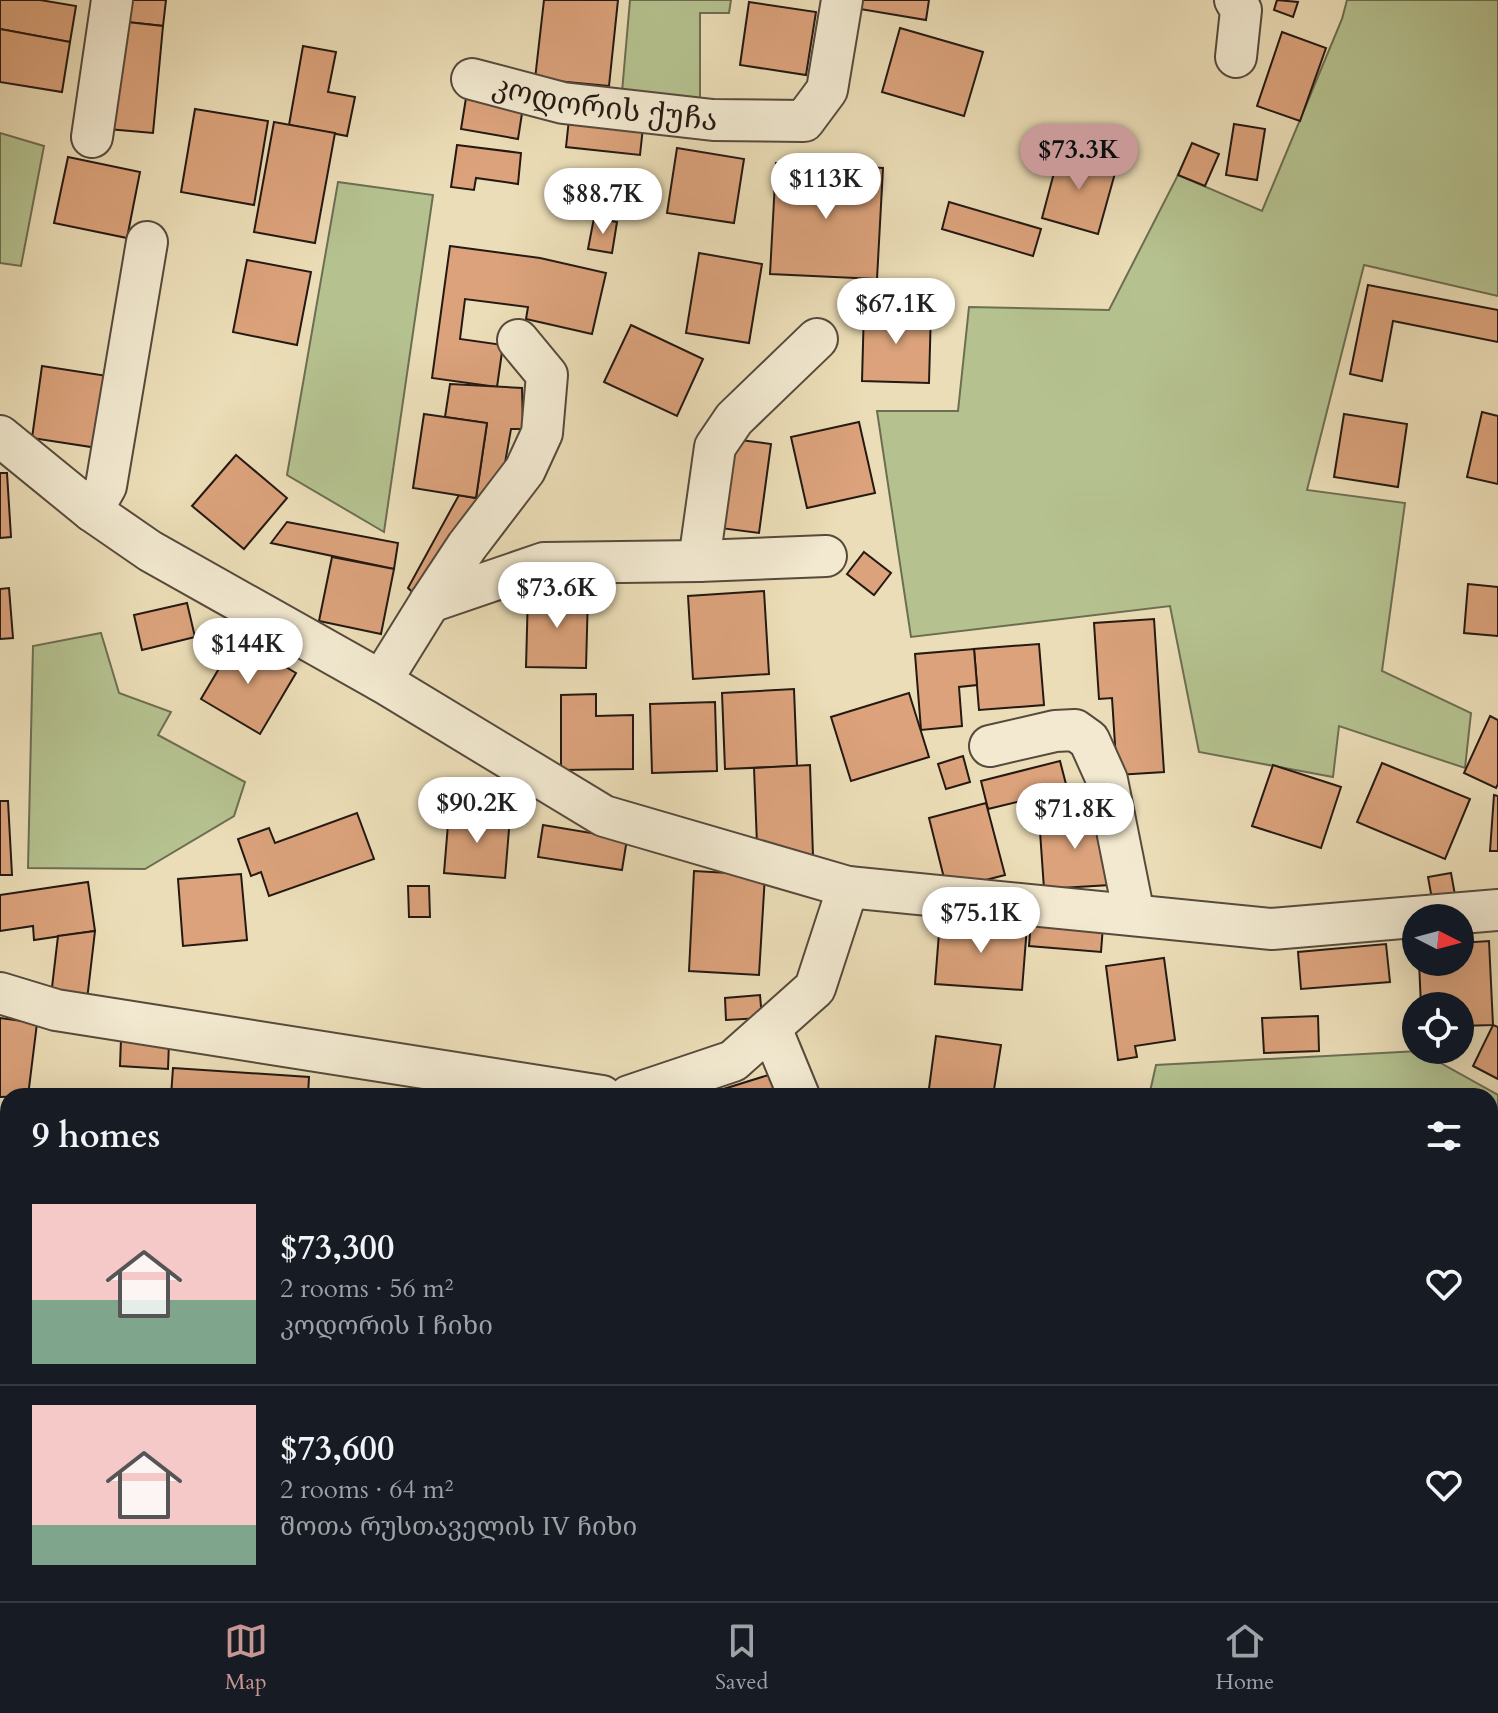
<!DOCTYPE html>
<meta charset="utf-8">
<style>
body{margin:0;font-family:Cardo,"Noto Serif Georgian",serif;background:#242831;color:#f1f3f6;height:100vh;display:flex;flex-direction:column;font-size:30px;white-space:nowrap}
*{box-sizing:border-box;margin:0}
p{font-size:26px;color:#9ea1a6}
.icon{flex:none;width:44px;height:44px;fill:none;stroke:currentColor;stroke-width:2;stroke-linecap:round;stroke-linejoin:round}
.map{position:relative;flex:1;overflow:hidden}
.drawer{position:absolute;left:0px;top:1088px;width:1498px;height:514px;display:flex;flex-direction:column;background:#171b24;border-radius:24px 24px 0 0;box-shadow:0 8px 32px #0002}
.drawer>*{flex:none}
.needle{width:52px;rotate:96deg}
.fabs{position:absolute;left:1402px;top:904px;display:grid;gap:16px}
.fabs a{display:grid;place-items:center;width:72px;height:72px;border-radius:50%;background:#171b24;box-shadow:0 8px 32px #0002;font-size:40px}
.price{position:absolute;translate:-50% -68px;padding:0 18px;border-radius:28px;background:#fff;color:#222;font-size:26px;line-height:52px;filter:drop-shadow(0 2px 4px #0008)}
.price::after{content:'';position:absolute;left:50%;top:48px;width:24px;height:18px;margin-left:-12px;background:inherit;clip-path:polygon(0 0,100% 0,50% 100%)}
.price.on{background:#c59692;color:#111}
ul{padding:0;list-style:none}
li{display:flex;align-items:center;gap:24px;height:200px;padding:0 32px}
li+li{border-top:2px solid #363941}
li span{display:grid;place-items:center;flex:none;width:224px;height:160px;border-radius:0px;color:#555}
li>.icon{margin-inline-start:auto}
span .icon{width:96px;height:96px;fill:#fffc;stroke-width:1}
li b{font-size:34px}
h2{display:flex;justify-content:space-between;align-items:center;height:96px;padding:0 32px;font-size:34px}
.tabs{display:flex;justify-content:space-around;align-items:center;height:112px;border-top:2px solid #363941;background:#171b24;font-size:22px;color:#9ea1a6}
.tabs a{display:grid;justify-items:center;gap:4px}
.tabs .on{color:#c59692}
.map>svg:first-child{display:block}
.green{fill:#b5c290;stroke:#6c6e52;stroke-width:2}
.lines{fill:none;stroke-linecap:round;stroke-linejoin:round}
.canal{stroke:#9cbab8;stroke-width:34}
.building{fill:#dba27b;stroke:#241913;stroke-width:2}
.minor-casing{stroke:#564a3c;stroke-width:44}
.minor{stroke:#f2e9d0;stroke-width:40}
.labels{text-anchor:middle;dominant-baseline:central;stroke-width:6;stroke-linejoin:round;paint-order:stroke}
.street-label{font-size:30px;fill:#241913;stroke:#f2e9d0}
</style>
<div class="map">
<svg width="1498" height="1601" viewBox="0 0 1498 1601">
<rect width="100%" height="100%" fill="#ebddb7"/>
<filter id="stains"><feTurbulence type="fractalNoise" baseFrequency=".0025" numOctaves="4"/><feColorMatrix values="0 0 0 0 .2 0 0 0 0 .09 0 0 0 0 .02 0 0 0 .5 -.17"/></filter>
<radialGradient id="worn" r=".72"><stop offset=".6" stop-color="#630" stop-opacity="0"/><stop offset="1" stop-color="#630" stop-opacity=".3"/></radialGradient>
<!-- green -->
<g class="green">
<path d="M630 0H731L729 13H700V100L622 92Z"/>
<path d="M1347 0H1498V296L1364 265 1307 490 1405 503 1382 671 1471 713 1465 768 1339 726 1333 777 1199 752 1170 606 911 637 877 411H958L969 307 1109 310 1178 175 1262 211 1342 19Z"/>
<path d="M0 133 44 146 21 266 0 263Z"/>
<path d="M338 182 433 195 384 532 287 475Z"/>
<path d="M101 633 119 693 171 712 158 735 245 782 234 816 145 869 28 868 33 646Z"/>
<path d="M1419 1051 1498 1095V1371L1490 1375V1096H1149L1156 1065Z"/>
<path d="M0 1167H8V1594H77L78 1601H0Z"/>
</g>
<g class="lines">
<!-- canal -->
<path class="canal" d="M49 1594 51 1601"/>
</g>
<!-- building -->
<g class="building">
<path d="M0 0H40L76 6 70 42 0 29Z"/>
<path d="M120 0H166L163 26 118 21Z"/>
<path d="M544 0H618L609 86 535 79Z"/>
<path d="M855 0H929L926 20 854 8Z"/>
<path d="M1277 0 1298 2 1293 17 1274 10Z"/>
<path d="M749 2 816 12 806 75 740 65Z"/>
<path d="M118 21 163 26 153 133 108 129Z"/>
<path d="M900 28 983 52 964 116 882 92Z"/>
<path d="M0 29 70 42 62 92 0 82Z"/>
<path d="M1282 32 1326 48 1300 121 1257 106Z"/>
<path d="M303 46 336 52 328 92 355 97 347 136 289 125Z"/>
<path d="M466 98 523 107 518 139 461 129Z"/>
<path d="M195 109 268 121 254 205 181 192Z"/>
<path d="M569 119 643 127 640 155 566 147Z"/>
<path d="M274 122 335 133 315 243 254 232Z"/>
<path d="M1234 124 1265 129 1257 180 1226 175Z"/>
<path d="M1192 143 1219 154 1205 186 1178 175Z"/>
<path d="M457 145 521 153 518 184 476 178 474 190 451 187Z"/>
<path d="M677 148 744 159 734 223 667 213Z"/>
<path d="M1060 150 1117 166 1098 234 1042 218Z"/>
<path d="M68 157 140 172 127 238 54 223Z"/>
<path d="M776 163 883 168 877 279 770 274Z"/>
<path d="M949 202 1041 229 1033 256 942 229Z"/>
<path d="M594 218 617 222 612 253 588 249Z"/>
<path d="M450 246 540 258 606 273 592 334 526 319 528 307 465 299 460 339 503 345 497 387 432 378Z"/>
<path d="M699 253 762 264 749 343 686 333Z"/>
<path d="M247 260 311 272 297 345 233 332Z"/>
<path d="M1368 285 1498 310V342L1393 321 1382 381 1350 374Z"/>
<path d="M864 308 931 310 929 383 862 381Z"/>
<path d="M631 325 703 359 677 416 604 382Z"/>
<path d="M42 366 114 377 104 449 32 438Z"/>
<path d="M450 384 522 388 523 429H511L499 497 419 598 408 588 459 495 476 498 487 423 445 417Z"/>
<path d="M1482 412 1498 416V484L1467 477Z"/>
<path d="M424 414 487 423 476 498 413 488Z"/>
<path d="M1344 414 1407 424 1398 487 1334 477Z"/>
<path d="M859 422 875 493 807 508 791 437Z"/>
<path d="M732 439 771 444 759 533 720 528Z"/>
<path d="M236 455 287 498 244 549 192 506Z"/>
<path d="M0 473H7L11 537 0 538Z"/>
<path d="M287 522 398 543 394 569 271 543Z"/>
<path d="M864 552 891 573 874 595 847 574Z"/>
<path d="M332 557 394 569 381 634 319 621Z"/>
<path d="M1468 584 1498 587V636L1464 633Z"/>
<path d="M9 588 13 638 0 639V589Z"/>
<path d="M764 591 769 674 693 679 688 596Z"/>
<path d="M528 593 588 594 586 668 526 667Z"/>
<path d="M187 603 195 637 142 650 134 615Z"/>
<path d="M1154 619 1164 772 1117 775 1112 698 1099 699 1094 623Z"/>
<path d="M237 638 296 673 260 734 201 699Z"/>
<path d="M1039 644 1044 705 979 710 974 649Z"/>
<path d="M974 649 977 685 959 687 962 726 921 730 915 654Z"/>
<path d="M794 689 797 766 725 769 722 693Z"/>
<path d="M909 693 929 757 851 781 831 717Z"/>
<path d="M596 694V716L633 715V769L561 770V695Z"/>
<path d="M715 702 717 771 652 773 650 704Z"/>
<path d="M1490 716 1498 720V784L1496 788 1464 773Z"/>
<path d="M963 756 970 782 946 789 938 764Z"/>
<path d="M1060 761 1074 815 1039 817 1034 798 988 809 981 781Z"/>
<path d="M1382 763 1470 799 1445 859 1357 822Z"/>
<path d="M810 765 813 856 757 844 754 768Z"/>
<path d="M1273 765 1341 787 1321 848 1252 826Z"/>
<path d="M1494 795 1498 796V851H1490Z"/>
<path d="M0 801H8L12 875H0Z"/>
<path d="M986 803 1005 875 947 890 929 818Z"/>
<path d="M449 812 510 817 505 878 444 873Z"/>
<path d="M1106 812 1110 885 1044 889 1039 817Z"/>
<path d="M357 813 374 859 269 896 261 872 251 876 238 839 269 828 275 843Z"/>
<path d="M543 825 627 839 622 870 538 857Z"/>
<path d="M694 871 765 875 759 975 689 971Z"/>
<path d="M1451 873 1455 895 1432 899 1428 877Z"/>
<path d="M241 874 247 940 183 946 178 879Z"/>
<path d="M88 882 95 931 34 940 33 926 0 931V895Z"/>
<path d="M408 886H429L430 917H409Z"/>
<path d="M940 920 1027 926 1022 990 935 984Z"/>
<path d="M1031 921 1103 926 1101 952 1029 946Z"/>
<path d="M95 931 87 1000 51 996 58 936Z"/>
<path d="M1489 941 1493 1025 1460 1026V1006H1421L1419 962H1460V943Z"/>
<path d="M1386 944 1390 982 1301 989 1298 952Z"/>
<path d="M1164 958 1175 1040 1135 1046 1137 1057 1118 1060 1106 966Z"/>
<path d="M760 995 762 1018 726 1020 725 998Z"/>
<path d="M1318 1016 1319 1051 1264 1053 1262 1018Z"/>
<path d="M0 1018 37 1023 28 1096 0 1097Z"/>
<path d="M1493 1025 1498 1027V1079L1473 1066Z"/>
<path d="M936 1036 1001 1045 993 1096H928Z"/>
<path d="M121 1039 169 1042 168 1069 120 1066Z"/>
<path d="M173 1068 309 1077 308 1096H171Z"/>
<path d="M778 1072 785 1096H701Z"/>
</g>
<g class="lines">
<defs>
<g id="minor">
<path d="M1235 0 1241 10 1236 57"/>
<path id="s1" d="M472 79 563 103 713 120 804 121 827 90 842 0"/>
<path d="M92 137 112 0"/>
<path d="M0 436 92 511 150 551 381 681 604 816 848 887 1272 929 1498 910"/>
<path d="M92 511 106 486 147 242"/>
<path d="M699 561 715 447 734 419 817 339"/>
<path d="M430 602 544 563 699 561 826 556"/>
<path d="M381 681 430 602 467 546 525 470 542 433 547 375 518 340"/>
<path d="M990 746 1055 731 1075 730 1089 740 1107 780 1134 915"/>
<path d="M0 993 56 1010 602 1096"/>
<path d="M771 1028 799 1096"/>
<path d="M629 1096 733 1061 815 988 848 887"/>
</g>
</defs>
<!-- minor casing -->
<use href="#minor" class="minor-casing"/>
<!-- minor -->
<use href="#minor" class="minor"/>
</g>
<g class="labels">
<!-- street labels -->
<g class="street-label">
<text stroke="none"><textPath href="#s1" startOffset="136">კოდორის ქუჩა</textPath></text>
</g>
</g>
<rect width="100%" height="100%" filter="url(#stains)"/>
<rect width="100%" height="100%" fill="url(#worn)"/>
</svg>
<div class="fabs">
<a><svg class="needle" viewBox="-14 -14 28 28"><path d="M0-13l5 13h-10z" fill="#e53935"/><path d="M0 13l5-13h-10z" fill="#9ea1a6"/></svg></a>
<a><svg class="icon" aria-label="locate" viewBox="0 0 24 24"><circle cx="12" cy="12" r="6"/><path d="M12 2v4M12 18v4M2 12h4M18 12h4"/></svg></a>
</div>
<b class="price on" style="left:1079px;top:192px">$73.3K</b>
<b class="price" style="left:826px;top:221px">$113K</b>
<b class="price" style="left:603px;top:236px">$88.7K</b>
<b class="price" style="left:896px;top:346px">$67.1K</b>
<b class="price" style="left:557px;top:630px">$73.6K</b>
<b class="price" style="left:248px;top:686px">$144K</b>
<b class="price" style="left:477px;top:845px">$90.2K</b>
<b class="price" style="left:1075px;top:851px">$71.8K</b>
<b class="price" style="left:981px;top:955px">$75.1K</b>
<section class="drawer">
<h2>9 homes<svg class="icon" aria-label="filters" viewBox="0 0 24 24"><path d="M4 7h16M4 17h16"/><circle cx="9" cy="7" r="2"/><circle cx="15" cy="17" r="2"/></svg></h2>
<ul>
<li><span style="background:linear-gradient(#f6c9c9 60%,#7fa58c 0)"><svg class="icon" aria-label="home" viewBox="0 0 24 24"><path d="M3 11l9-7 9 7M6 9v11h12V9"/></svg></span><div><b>$73,300</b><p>2 rooms · 56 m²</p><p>კოდორის I ჩიხი</p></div><svg class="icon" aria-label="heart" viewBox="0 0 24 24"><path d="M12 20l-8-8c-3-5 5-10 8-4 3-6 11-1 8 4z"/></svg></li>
<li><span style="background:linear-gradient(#f6c9c9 75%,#7fa58c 0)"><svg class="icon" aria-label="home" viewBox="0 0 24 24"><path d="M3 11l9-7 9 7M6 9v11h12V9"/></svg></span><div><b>$73,600</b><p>2 rooms · 64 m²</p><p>შოთა რუსთაველის IV ჩიხი</p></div><svg class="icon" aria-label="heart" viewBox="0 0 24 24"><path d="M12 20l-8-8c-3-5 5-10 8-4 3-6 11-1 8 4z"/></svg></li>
</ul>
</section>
</div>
<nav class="tabs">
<a class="on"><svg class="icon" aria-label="map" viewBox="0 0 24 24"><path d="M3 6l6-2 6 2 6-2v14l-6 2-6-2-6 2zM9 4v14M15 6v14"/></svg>Map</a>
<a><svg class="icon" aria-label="saved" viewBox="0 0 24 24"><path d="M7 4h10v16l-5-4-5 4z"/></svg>Saved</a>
<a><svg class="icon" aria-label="home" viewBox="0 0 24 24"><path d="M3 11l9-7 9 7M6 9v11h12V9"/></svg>Home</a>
</nav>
